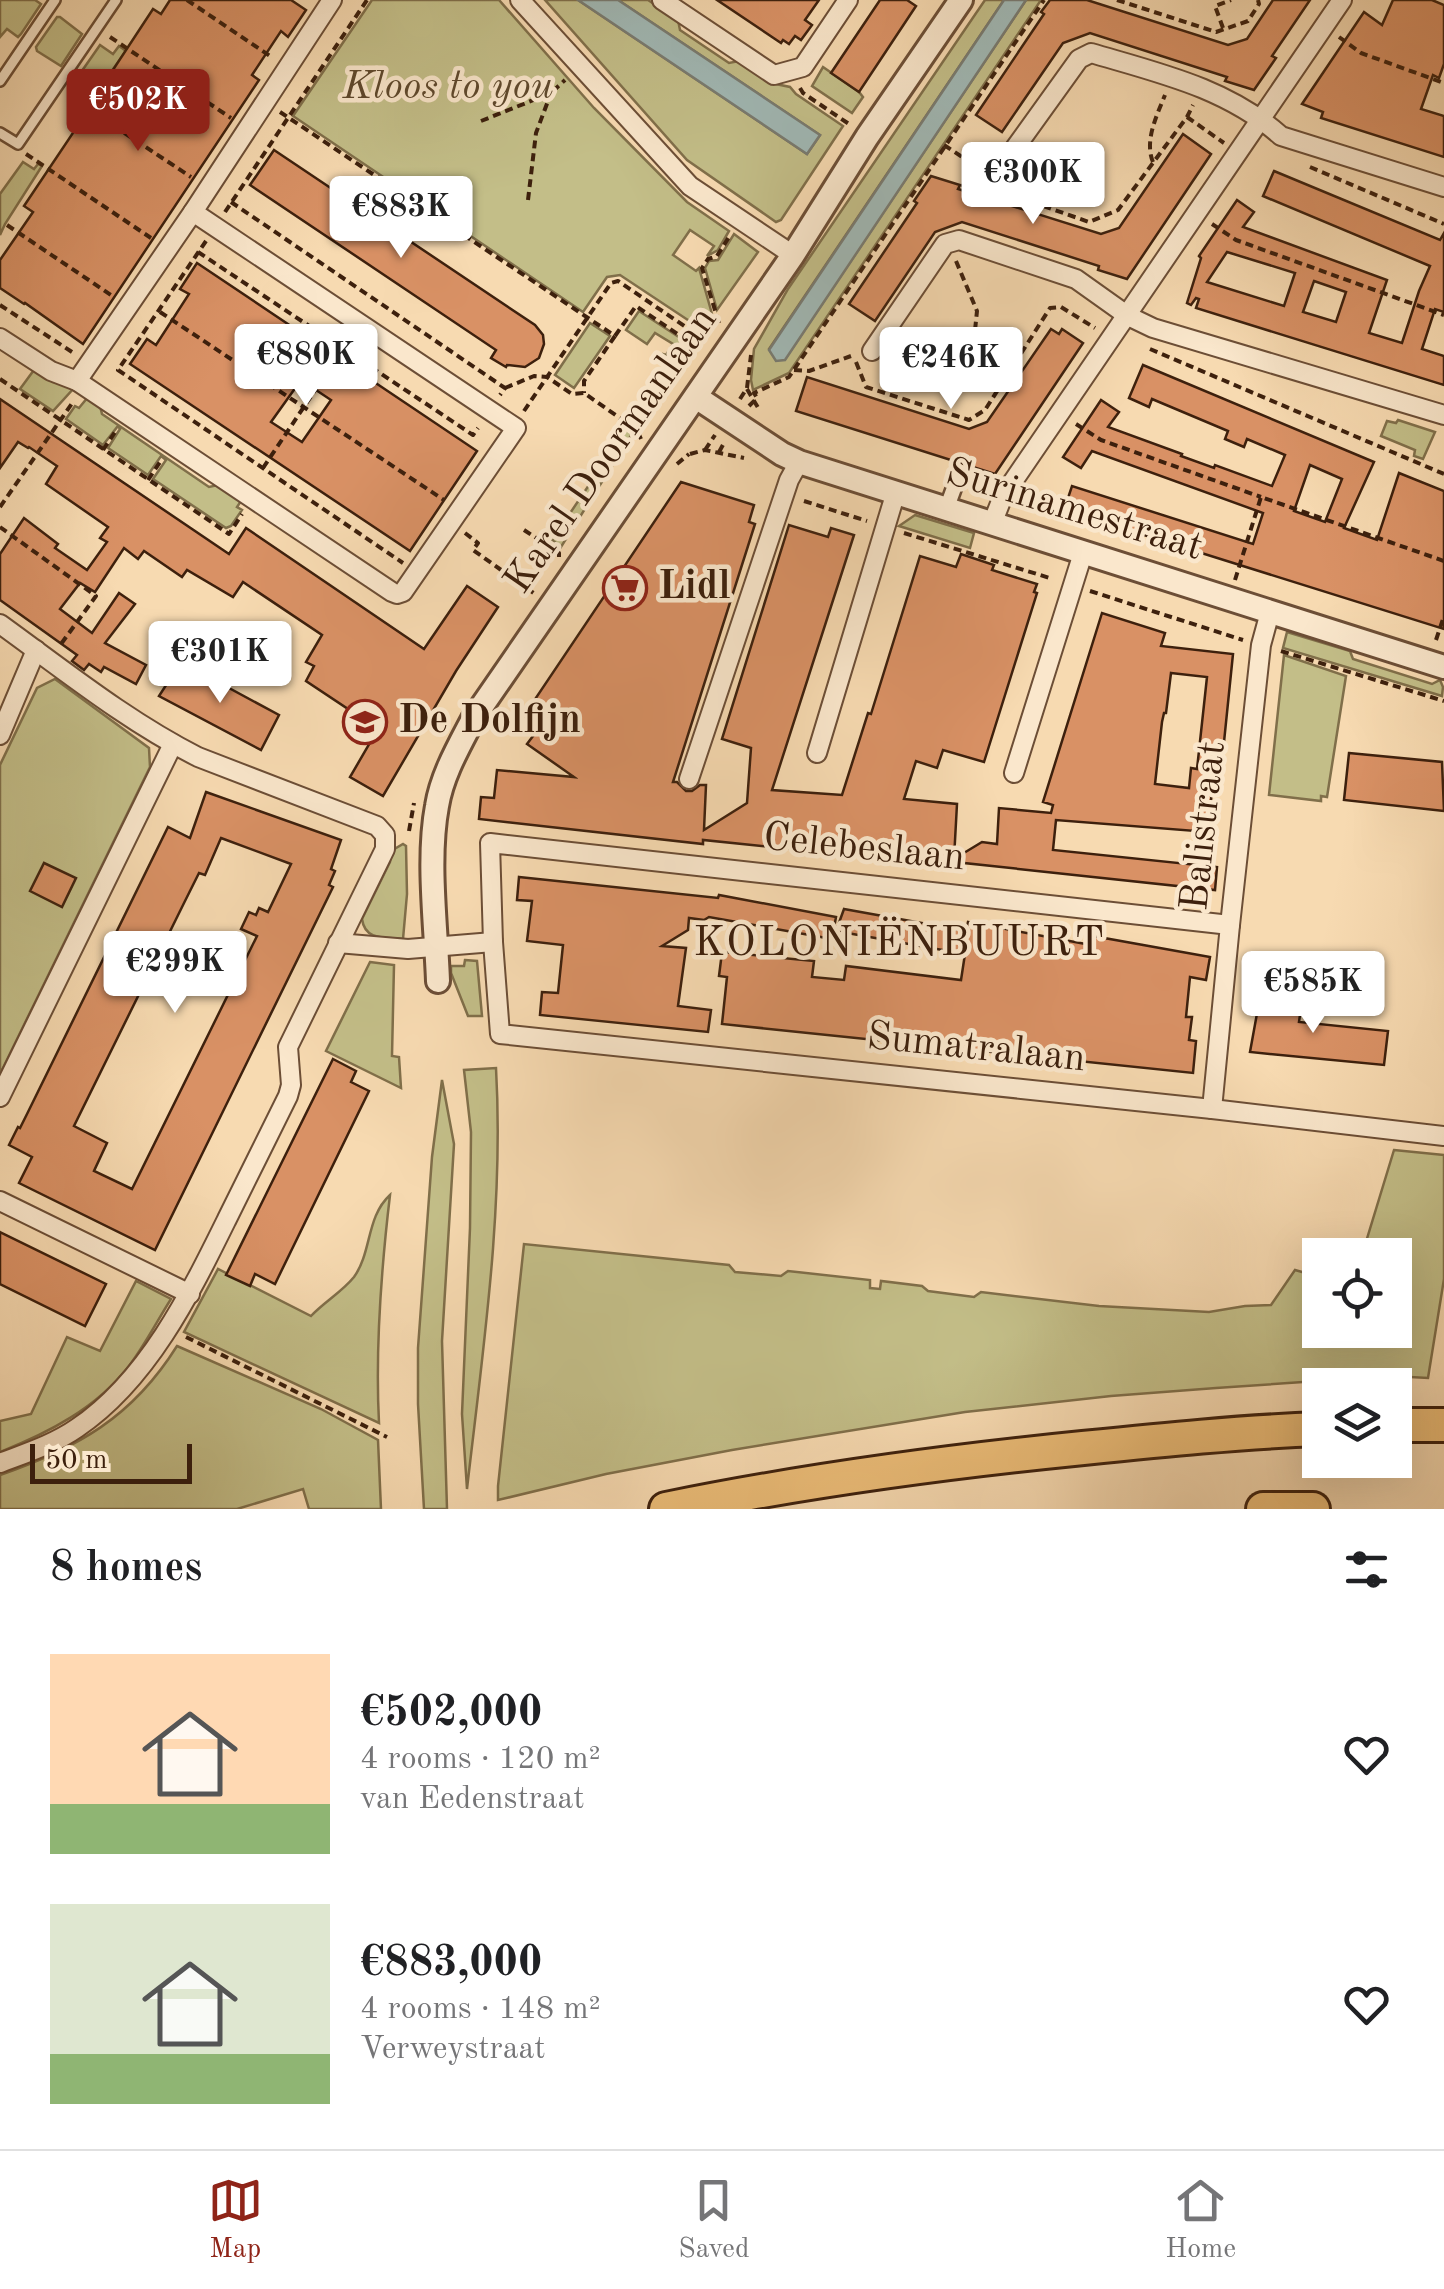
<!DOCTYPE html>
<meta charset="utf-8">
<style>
body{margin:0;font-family:"Old Standard TT",serif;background:#f6f6f6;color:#202124;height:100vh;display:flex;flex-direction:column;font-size:38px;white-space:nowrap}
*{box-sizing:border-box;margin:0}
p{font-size:32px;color:#757577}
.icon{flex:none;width:55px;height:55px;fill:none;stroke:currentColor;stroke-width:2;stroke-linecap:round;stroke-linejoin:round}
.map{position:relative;height:1509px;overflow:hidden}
.panel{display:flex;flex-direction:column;background:#fff;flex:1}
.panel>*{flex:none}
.fabs{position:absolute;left:1302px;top:1238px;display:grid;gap:20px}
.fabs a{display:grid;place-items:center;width:110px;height:110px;border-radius:0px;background:#fff;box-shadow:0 10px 40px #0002;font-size:50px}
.scale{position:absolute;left:30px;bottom:25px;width:162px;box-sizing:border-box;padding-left:10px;border:5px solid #3d200d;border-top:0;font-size:28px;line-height:35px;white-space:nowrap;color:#3d200d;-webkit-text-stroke:8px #fae7cc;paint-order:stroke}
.price{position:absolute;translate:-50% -85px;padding:0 22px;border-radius:10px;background:#fff;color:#222;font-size:32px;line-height:65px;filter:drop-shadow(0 2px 5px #0008)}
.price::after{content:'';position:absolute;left:50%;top:60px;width:30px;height:22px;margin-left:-15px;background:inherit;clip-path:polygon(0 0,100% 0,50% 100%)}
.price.active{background:#8f2418;color:#fff}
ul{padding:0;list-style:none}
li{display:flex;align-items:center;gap:30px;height:250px;padding:0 50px}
li span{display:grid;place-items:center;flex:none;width:280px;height:200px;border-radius:0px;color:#555}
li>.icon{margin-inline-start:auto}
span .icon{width:120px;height:120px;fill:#fffc;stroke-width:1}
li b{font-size:42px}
h2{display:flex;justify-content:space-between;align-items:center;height:120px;padding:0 50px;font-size:42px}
.menu{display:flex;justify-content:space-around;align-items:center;height:140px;border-top:2px solid #e0e0e0;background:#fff;font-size:28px;color:#757577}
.menu a{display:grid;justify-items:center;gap:5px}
.menu .active{color:#8f2418}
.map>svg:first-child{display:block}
.green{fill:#c3be88;stroke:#806f4a;stroke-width:2.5}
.water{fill:#a0b8b5;stroke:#787b72;stroke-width:2.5}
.building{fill:#d99165;stroke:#3d200d;stroke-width:2.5;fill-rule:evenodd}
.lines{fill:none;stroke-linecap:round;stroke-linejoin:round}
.service-casing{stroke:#6c4e36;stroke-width:14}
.pedestrian-casing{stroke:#6c4e36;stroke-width:19}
.minor-casing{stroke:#6c4e36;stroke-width:22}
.tertiary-casing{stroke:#6c4e36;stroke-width:28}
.motorway-casing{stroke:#3d200d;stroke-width:38}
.path{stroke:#3d200d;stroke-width:4;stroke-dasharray:8 5;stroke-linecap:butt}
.service{stroke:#fae7cc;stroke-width:9}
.pedestrian{stroke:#fae7cc;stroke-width:14}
.minor{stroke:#fae7cc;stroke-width:18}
.tertiary{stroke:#fae7cc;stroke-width:22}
.motorway{stroke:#ecbd78;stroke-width:32}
.labels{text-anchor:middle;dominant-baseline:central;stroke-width:9;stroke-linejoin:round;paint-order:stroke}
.park-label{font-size:40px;font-style:italic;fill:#5e482c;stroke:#fae7cc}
.street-label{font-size:40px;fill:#3d200d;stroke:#fae7cc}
.poi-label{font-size:40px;font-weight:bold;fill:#3d200d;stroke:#fae7cc;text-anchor:start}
.neighbourhood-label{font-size:42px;letter-spacing:2.5px;fill:#3d200d;stroke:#fae7cc}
</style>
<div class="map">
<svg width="1444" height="1509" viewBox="0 0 1444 1509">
<rect width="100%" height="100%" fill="#f7dab1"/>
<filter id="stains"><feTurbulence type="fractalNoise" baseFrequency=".002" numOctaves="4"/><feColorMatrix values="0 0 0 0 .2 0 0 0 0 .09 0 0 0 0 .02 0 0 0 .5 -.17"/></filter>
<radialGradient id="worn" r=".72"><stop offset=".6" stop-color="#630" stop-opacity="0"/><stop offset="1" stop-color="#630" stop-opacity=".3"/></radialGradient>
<!-- green -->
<g class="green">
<path d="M0 0H35L41 4 21 34 18 37 7 29 0 37Z"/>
<path d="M372 0H499L594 108 687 202 729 231 718 250 707 256 714 246 690 230 673 255 696 271 699 268 712 314 703 330 620 275 607 277 583 312 293 116Z"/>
<path d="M545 0H578L807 154 820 135 618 0H648L678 20 680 30 729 63 739 61 771 83 790 87 796 94 843 126 781 220 776 222 687 160Z"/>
<path d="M985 0H1004L769 349 776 360 785 359 1026 0H1041L789 373 753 390 751 380 754 349 788 289Z"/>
<path d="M57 17H60L82 34 61 66 37 51 36 47Z"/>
<path d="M100 45 113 54 119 46 126 51 87 106 80 102 90 87 77 78Z"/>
<path d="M823 67 859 92 863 97 852 113 812 86Z"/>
<path d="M23 162 34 169 38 164 42 166 5 224 0 235V194Z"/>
<path d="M734 234 758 252 717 310 705 268 709 261 718 260Z"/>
<path d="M639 311 691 345 675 370 664 362 662 357 663 354 666 355 673 344 655 333 647 344 626 330Z"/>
<path d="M590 323 610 336 574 388 555 375Z"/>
<path d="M34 370 53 382 63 381 74 388 53 411 20 389Z"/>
<path d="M88 397 100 406 102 414 209 487 218 485 241 501 237 507 242 510 231 526 226 528 153 479 166 460 161 456 148 475 108 448 120 429 118 426 103 445 66 419 75 406 79 408Z"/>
<path d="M1398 420 1435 432 1423 459 1414 456 1415 450 1381 436 1387 421 1396 423Z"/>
<path d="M626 430 632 434 561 547 552 540Z"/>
<path d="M915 515 974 533 970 548 899 526Z"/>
<path d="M1287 632 1350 651 1353 659 1432 684 1440 680 1443 687 1442 696 1283 648Z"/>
<path d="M1284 655 1346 676 1327 797 1321 796V801L1269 795Z"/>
<path d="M55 679 149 748 150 767 0 1074V765L37 688Z"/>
<path d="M403 844 406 846 407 894 403 939C385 937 365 941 362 919L390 862 391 851Z"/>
<path d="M465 960 477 961 482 1016H468L451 973V966H464Z"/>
<path d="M370 962 394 965 392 1056 399 1057 401 1088 326 1051Z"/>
<path d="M496 1068C504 1209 483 1349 467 1489L462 1414 470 1228 471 1132 464 1070Z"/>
<path d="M442 1080 454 1144 442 1341 447 1509H424L418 1404V1348L432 1157Z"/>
<path d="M1394 1150 1444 1155V1279L1428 1378 1391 1376 1216 1388 1111 1396 965 1412 732 1450 606 1474 498 1500V1486L524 1244 729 1265 735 1272 781 1276 788 1271 870 1280V1288L880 1289 881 1281 922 1286 928 1291 974 1297 981 1292 1099 1306 1209 1312 1245 1306 1271 1305 1295 1270 1320 1277V1330H1395V1255H1362Z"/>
<path d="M390 1195C381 1271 375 1346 379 1423L184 1332 218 1269 311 1316C324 1302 342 1292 354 1277 372 1252 366 1217 390 1195Z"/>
<path d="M136 1281 171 1299C157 1321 145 1345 129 1366 97 1408 48 1433 0 1452V1421L31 1414 67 1337 100 1351Z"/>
<path d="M177 1346 321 1409 378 1440 381 1509H309L303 1489 237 1509H0V1475C77 1448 132 1418 177 1346Z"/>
</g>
<!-- water -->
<g class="water">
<path d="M578 0H618L820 135 807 154Z"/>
<path d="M1004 0H1026L785 360 776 361 769 350Z"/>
</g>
<!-- building -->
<g class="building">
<path d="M170 0H291L306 10 288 37 281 31 252 75 259 80 83 344 25 303 24 304 0 288V260L33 212 24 206 81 121 80 120 153 9 161 14Z"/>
<path d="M717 0H819L805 20 812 25 801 40 795 36 789 44 783 40 781 43Z"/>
<path d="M880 0H907L916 6 859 92 831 73Z"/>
<path d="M1050 0H1087L1228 45 1247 39 1273 0H1310L1272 56 1276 58 1254 90 1225 81 1227 77 1090 33 1063 43 1002 132 976 115 1044 14 1041 12Z"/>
<path d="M1393 0H1432L1444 5V64L1439 78 1433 75 1421 109 1444 116V157L1321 118 1323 112 1302 104 1364 12 1382 25Z"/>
<path d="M1183 134 1211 154 1127 279 1098 270 1099 266 962 222 935 232 875 321 849 304 917 203 914 201 931 176 960 185 958 189 1101 234 1119 228Z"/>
<path d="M274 150 535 325 543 335 544 344 539 358 525 367 507 365 506 367 491 358 496 350 250 185Z"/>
<path d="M1274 171 1440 240 1444 233V312L1435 309 1422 349 1444 356V385L1196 308 1199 299 1196 298 1191 305 1187 303 1201 258 1199 256 1237 200 1254 212 1243 227 1387 280 1369 333 1402 343 1419 291 1430 266 1263 196ZM1227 252 1295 273 1284 306 1207 282ZM1314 281 1346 292 1336 322 1303 312Z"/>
<path d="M197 263 477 451 410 551 130 364 147 339 156 345 189 294 180 289ZM301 380 331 400 302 442 271 422Z"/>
<path d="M1051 329 1059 334 1062 329 1083 343 995 474 796 411 807 377 969 429 987 422Z"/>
<path d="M1143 365 1374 462 1344 528 1377 540 1399 473 1444 491V629L1064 510 1072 486 1253 544 1263 513 1092 451 1081 468 1063 457 1101 400 1119 412 1108 427 1182 454 1181 456 1214 468 1215 465 1272 486 1285 455 1247 439 1244 447 1225 439 1228 431 1152 399 1149 407 1129 398ZM1310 465 1342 479 1325 522 1294 511Z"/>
<path d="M0 399 229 554 246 528 424 649 467 586 498 607 456 671 383 796 350 777 378 729 306 681 314 666 306 662 322 635 243 582 233 597 187 570 182 577 144 551 138 559 124 548 95 592 80 583 60 609 92 633 119 593 135 604 105 643 146 665 136 684 104 667 101 672 89 664 84 670 72 661 77 655 0 600V554L24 518 58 544 55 548 87 570 107 542 100 538 108 527 46 484 57 466 29 447 28 448 18 442 0 468Z"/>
<path d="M681 482 754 505 749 522 755 524 673 782H677L686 791H692L700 785H706L704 830 747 803 751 748 722 739 789 525 828 537 831 528 854 535 772 790 842 795 868 713 871 714 920 556 956 567 961 554 994 565 992 570 1037 584 1034 592 1037 593 984 762 943 750 937 768 916 761 904 799 957 804 954 859 982 842 997 844 999 808 1051 813 1053 805 1043 802 1102 613 1165 633 1161 646 1233 654 1219 791 1212 790 1208 832 1056 820 1053 850 1217 867 1215 890 954 862V866L703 840V844L479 819 481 797 494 798 497 770 574 777 527 744 533 736 517 726ZM1171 673 1207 677 1197 769 1191 768 1189 788 1155 784 1162 722 1164 713H1166Z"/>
<path d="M181 662 279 715 261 750 159 696Z"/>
<path d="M1349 753 1442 762 1444 811 1344 800Z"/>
<path d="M206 792 341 840 331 869 335 871 329 885 333 887 155 1250 19 1183 32 1157 9 1145 18 1127 20 1128 28 1112 168 827 190 838ZM221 838 291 864 268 912 259 908 256 915 249 912 241 929 257 936 132 1189 94 1171 107 1143 74 1126 185 901 199 873 205 875Z"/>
<path d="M44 863 76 878 62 907 30 891Z"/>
<path d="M519 877 718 898 719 895 836 917 832 939 709 917 704 920 689 918 688 930 662 946 686 948 678 1006 711 1010 708 1032 540 1015 542 992 558 993 563 945 527 941 532 901 517 900Z"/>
<path d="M844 909 966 931 968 922 1091 945 1093 936 1210 957 1206 980 1190 977 1186 1017H1192L1189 1040 1196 1041 1193 1073 722 1024 727 977 719 976 722 952 814 961 812 977 844 980 846 966 961 980 965 954 836 931Z"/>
<path d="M1260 997 1302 1001 1299 1022 1388 1031 1384 1065 1250 1052Z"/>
<path d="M333 1059 356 1071 351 1082 369 1091 275 1284 255 1274 250 1286 226 1275Z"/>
<path d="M0 1232 106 1284 85 1326 0 1284Z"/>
</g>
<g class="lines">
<defs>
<g id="service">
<path d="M0 81 55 0"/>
<path d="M0 133 18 144 116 0"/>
</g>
<path id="pedestrian" d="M946 510 958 477"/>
<g id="minor">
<path d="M520 0 690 186 793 255"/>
<path d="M662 0 774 75 803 67 848 0"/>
<path d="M1015 148 1079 59 1091 53C1159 73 1227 88 1281 136L1444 187"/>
<path d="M0 338 51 371 77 381 392 592 397 594 403 592 516 428 193 212"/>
<path d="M872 351 945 244 959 240 1076 279 1128 316 1153 328 1444 415"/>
<path d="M77 381 193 212 332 0"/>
<path d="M992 524 1003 496 1342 0"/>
<path d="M0 624C65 671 127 721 198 757L377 826 385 835V849L288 1047 291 1085 288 1096C268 1137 247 1178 227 1219 190 1294 148 1380 77 1428 54 1444 26 1453 0 1463"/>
<path d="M0 735 36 650"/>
<path d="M817 753 895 495"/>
<path d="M1014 773 1083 553"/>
<path d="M689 779 789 480 799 462"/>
<path d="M1230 925 490 843 493 942 500 1034 1212 1109 1444 1136"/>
<path d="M338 943 408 949 493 942"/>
<path d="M0 1097 173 744"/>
<path d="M1212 1109 1230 925 1261 645 1270 612"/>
<path d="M0 1201 190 1294"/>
</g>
<g id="tertiary">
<path d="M696 397 782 454 799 462 1444 667"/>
<path d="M438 981C436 926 427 859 437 806 442 775 459 746 473 719L793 255 867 137 961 0"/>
</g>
<g id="motorway">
<path d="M1395 1425H1444"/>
<path d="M666 1509C803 1481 943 1462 1083 1448 1162 1440 1241 1432 1320 1429"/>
<path d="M1263 1509H1313"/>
</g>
</defs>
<!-- service casing -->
<use href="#service" class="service-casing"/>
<!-- pedestrian casing -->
<use href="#pedestrian" class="pedestrian-casing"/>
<!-- minor casing -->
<use href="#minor" class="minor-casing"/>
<!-- tertiary casing -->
<use href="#tertiary" class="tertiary-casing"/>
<!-- motorway casing -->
<use href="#motorway" class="motorway-casing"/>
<!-- path -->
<g class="path">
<path d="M187 0 270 56"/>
<path d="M1117 0 1216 32 1248 21 1259 4 1258 0"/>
<path d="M1223 28 1215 6 1231 0"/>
<path d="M110 37 231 118"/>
<path d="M1339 37 1361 53 1444 83"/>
<path d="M800 88 803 93 849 124"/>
<path d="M70 97 191 177"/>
<path d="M280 112 615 336 584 381V393"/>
<path d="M1187 117 1224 143"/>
<path d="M481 121 551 93 565 80"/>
<path d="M944 145 1029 201 1089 222 1118 210 1187 117 1193 105"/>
<path d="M26 154 151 238"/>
<path d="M1153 162C1144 141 1157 115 1165 95"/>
<path d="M1310 167 1444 224"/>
<path d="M982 170 997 150"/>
<path d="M962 187 975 166"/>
<path d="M528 200 536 133 551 93"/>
<path d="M231 202 505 388 500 395"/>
<path d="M225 212 367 0"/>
<path d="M1212 224 1236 240 1444 315"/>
<path d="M7 225 111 295"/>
<path d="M206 241 118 370 403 563"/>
<path d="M198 252 473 435 478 428"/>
<path d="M956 261 977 311 971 369 1002 381"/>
<path d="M0 305 72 352"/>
<path d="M160 312 444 500"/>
<path d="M719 323 702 268 708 259 717 256 729 237"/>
<path d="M615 336 636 306 694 345 637 430"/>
<path d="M1150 349 1444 474"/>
<path d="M856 362 866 387 969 420 985 410 1050 308 1061 307 1095 328"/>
<path d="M794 370 809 371 851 356"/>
<path d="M0 379 229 534 242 514"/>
<path d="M505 388 534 376 547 377 572 394 584 393 637 430 641 439"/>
<path d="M747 389 760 411"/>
<path d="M740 399 747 388 751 355"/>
<path d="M749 406 757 398 754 393 789 377 1044 0"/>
<path d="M524 411 611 283 618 281 708 342"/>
<path d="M1076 424 1101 440 1261 497"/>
<path d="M103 450 117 429"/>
<path d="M705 450 715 435"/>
<path d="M719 452 724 443"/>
<path d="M690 454 705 450 744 458"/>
<path d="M677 464 689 454"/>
<path d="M263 468 348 341"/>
<path d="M148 480 162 459"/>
<path d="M804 501 867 521"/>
<path d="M0 507 73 402"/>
<path d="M0 527 96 596 61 644"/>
<path d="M524 530 559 553V557"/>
<path d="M465 533 478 543 473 550 535 594"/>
<path d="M904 533 1053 579"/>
<path d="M1235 580 1261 497 1444 561"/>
<path d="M1090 591 1243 640"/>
<path d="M1436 640 1444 616"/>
<path d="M1281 651 1444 701"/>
<path d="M409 831 414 803"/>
<path d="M186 1337 387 1437"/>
</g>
<!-- service -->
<use href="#service" class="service"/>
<!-- pedestrian -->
<use href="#pedestrian" class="pedestrian"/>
<!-- minor -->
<use href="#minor" class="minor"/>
<!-- tertiary -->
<use href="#tertiary" class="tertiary"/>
<!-- motorway -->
<use href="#motorway" class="motorway"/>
</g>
<!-- icons -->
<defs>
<symbol id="supermarket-ring" viewBox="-11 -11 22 22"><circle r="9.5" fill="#fae7cc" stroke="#8f2418" stroke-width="1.5"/><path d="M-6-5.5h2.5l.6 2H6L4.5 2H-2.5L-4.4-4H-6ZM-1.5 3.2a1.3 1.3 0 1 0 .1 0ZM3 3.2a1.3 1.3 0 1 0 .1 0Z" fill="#8f2418"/></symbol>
<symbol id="school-ring" viewBox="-11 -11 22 22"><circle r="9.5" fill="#fae7cc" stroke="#8f2418" stroke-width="1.5"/><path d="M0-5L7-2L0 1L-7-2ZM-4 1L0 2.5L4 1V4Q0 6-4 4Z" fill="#8f2418"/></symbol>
</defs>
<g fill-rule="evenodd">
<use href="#supermarket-ring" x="600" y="563" width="50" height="50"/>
<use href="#school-ring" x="340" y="697" width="50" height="50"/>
</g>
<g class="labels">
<!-- park labels -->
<g class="park-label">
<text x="448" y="88">Kloos to you</text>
</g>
<!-- street labels -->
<g class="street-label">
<text transform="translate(612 451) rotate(-55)">Karel Doormanlaan</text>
<text transform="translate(1074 511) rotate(17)">Surinamestraat</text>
<text transform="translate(1205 826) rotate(-84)">Balistraat</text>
<text transform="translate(864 849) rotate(6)">Celebeslaan</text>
<text transform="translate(976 1049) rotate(6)">Sumatralaan</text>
</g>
<!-- poi labels -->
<g class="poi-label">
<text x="658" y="588">Lidl</text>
<text x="398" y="722">De Dolfijn</text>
</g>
<!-- neighbourhood labels -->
<g class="neighbourhood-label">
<text x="900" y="944">KOLONIËNBUURT</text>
</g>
</g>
<rect width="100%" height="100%" filter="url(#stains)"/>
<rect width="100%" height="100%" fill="url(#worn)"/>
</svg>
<div class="fabs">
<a><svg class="icon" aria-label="locate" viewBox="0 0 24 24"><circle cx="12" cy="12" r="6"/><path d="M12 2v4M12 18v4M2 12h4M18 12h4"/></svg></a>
<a><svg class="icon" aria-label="layers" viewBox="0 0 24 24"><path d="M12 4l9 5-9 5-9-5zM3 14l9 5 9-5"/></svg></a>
</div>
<div class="scale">50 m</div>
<b class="price active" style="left:138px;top:154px">€502K</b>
<b class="price" style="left:1033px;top:227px">€300K</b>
<b class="price" style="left:401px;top:261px">€883K</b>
<b class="price" style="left:306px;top:409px">€880K</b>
<b class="price" style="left:951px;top:412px">€246K</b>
<b class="price" style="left:220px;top:706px">€301K</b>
<b class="price" style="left:175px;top:1016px">€299K</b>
<b class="price" style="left:1313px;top:1036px">€585K</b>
</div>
<section class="panel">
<h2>8 homes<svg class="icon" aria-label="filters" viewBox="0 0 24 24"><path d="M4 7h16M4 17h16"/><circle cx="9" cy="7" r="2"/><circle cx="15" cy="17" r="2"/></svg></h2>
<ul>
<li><span style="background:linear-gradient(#ffd9b3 75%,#8fb573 0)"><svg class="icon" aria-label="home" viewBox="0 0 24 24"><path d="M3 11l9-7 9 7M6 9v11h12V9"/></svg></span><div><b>€502,000</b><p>4 rooms · 120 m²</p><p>van Eedenstraat</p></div><svg class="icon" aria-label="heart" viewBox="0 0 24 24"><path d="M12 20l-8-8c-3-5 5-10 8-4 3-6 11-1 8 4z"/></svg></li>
<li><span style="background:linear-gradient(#dfe7d0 75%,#8fb573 0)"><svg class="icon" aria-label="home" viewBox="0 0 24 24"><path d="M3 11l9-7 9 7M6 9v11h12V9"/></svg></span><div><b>€883,000</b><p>4 rooms · 148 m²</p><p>Verweystraat</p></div><svg class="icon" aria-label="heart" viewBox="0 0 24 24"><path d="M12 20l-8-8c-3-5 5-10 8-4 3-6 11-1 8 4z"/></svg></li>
</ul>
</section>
<nav class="menu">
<a class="active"><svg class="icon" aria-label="map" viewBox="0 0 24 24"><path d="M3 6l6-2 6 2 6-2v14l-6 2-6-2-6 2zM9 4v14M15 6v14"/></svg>Map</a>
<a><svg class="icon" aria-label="saved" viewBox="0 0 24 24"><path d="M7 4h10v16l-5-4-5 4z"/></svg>Saved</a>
<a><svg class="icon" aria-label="home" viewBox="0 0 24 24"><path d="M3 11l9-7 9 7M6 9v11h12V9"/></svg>Home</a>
</nav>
